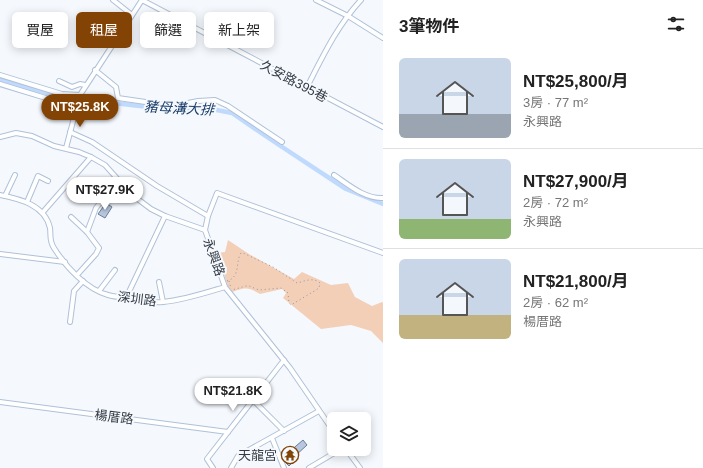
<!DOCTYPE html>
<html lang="zh-TW">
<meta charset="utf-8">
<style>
body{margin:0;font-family:Helvetica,"Noto Sans TC",sans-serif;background:#f6f6f6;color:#222;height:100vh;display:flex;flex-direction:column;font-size:15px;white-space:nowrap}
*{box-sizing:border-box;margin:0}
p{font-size:13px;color:#767676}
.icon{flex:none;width:22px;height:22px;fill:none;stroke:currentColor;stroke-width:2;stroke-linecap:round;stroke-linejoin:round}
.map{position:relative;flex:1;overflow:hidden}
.details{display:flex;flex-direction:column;background:#fff;width:320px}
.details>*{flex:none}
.guide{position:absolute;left:12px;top:12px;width:311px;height:36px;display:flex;gap:8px}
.tools{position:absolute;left:327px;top:412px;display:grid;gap:8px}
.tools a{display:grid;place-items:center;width:44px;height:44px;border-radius:6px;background:#fff;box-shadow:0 2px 10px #0003;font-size:20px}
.price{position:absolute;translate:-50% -34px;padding:0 9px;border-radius:14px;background:#fff;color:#222;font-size:13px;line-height:26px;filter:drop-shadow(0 1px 2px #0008)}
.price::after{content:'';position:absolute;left:50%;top:24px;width:12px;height:9px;margin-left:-6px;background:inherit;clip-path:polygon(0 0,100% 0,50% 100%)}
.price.active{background:#824305;color:#fff}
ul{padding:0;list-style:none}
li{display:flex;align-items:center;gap:12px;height:100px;padding:0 16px}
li+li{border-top:1px solid #e0e0e0}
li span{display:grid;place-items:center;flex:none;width:112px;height:80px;border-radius:6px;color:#555}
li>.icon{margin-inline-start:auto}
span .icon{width:48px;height:48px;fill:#fffc;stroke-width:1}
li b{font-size:17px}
h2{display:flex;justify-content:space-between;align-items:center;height:48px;padding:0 16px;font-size:17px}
.pill{padding:0 14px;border-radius:6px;background:#fff;box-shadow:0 2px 10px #0003;font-size:14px;line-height:36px}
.pill.active{background:#824305;color:#fff}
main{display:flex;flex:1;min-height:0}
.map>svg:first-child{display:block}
.green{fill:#f3cfb7}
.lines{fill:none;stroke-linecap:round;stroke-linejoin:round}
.canal{stroke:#c0dafe;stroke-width:4.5}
.building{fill:#b6c7df;stroke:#6d7d93}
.minor-casing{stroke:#afc1d8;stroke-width:6}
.path{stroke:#90969d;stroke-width:1;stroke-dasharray:1 3;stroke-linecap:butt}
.minor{stroke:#fff;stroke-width:4}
.labels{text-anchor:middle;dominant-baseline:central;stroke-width:4;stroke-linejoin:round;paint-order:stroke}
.street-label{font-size:13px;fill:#343b44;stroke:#f5f9fe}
.poi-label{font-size:13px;fill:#343b44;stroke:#f5f9fe;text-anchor:end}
.water-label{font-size:14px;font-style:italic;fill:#1a3d69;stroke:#f5f9fe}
</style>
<main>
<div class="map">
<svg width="383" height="468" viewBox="0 0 383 468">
<rect width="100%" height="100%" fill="#f5f9fe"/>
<!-- green -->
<path class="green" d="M228 240 249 254 294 279 302 272 331 285 348 283 355 297 372 306 382 302 383 303V343L371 331 351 325 321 329 283 298 286 293 282 289 260 294C247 286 244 288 230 293L217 253 225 252Z"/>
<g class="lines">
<!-- canal -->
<path class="canal" d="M0 79 28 88 64 97 88 100 174 110 201 107 232 113 270 139 346 189 383 204"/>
</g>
<!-- building -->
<g class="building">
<path d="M106 203 112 207 105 218 98 214Z"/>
<path d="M303 440 307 445 294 457 296 459 289 466 281 458 288 451 289 452Z"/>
</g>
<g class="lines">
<defs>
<g id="minor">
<path d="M113 0 132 15"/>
<path d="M142 0 383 127"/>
<path d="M316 0 348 16 383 38"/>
<path d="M95 70 116 87 118 98 173 106 198 101 215 100 228 106 282 142"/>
<path d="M0 75 62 94 80 95"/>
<path d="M59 81 72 87 80 84 85 85"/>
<path d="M0 84 49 99 77 104"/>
<path d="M307 87C323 56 337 26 361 0"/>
<path d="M70 132 92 142 157 186 208 216"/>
<path d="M0 137 16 133 32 136 54 146 79 152 91 157 105 165 131 194 151 209 165 216 205 230 225 287 290 368 334 432"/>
<path d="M66 148 80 95 142 0"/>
<path d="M334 175C349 185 365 199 383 198"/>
<path d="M0 195C20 199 45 205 50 228 51 235 49 241 54 248 66 267 86 289 108 295 116 297 125 298 133 299 143 301 153 303 163 302 184 300 205 293 225 287"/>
<path d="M5 196 15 175"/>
<path d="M27 202 38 176 48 181"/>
<path d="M43 212 91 157"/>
<path d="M71 217 87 232 99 248 96 254 77 275"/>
<path d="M205 230 208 216 217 193 383 253"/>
<path d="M87 232 96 208 118 180"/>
<path d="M0 254 65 262"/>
<path d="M159 282 163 302"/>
<path d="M99 291 115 270"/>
<path d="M126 298 165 216"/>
<path d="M70 322 74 291 83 281"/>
<path d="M252 399 284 431"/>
<path d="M0 402 228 432"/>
<path d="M272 438 284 468"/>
<path d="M346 449 360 468"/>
<path d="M213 468 207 459 284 360"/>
<path d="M231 468 238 456 319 411"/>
<path d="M309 468 341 449"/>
</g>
</defs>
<!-- minor casing -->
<use href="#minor" class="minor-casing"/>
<!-- path -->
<g class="path">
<path d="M227 281C241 277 235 262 241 253H243L273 267 297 283C305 281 313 277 320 283L319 288 316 290 291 305 289 303 288 293 281 288 259 290 249 286H246L232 290"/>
<path d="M229 281 231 288"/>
</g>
<!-- minor -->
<use href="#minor" class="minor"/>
</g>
<!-- icons -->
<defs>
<symbol id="temple-ring" viewBox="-11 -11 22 22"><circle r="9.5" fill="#f5f9fe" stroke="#824305" stroke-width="1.5"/><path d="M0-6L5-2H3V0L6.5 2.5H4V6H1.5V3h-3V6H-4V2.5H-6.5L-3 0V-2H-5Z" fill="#824305"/></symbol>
</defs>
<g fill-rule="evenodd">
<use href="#temple-ring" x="280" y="445" width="20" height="20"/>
</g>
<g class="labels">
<!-- street labels -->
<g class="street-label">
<text transform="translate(294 81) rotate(28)">久安路395巷</text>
<text transform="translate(214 257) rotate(70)">永興路</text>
<text transform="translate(137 299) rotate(7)">深圳路</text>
<text transform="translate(114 417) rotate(7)">楊厝路</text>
</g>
<!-- poi labels -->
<g class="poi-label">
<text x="277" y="455">天龍宮</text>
</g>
<!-- water labels -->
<g class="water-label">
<text transform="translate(179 108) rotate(3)">豬母溝大排</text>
</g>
</g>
</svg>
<div class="tools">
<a><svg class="icon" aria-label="layers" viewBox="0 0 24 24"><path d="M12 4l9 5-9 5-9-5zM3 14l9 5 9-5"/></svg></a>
</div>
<b class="price active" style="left:80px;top:128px">NT$25.8K</b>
<b class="price" style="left:105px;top:211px">NT$27.9K</b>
<b class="price" style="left:233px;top:412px">NT$21.8K</b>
<div class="guide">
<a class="pill">買屋</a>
<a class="pill active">租屋</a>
<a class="pill">篩選</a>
<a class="pill">新上架</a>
</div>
</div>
<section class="details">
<h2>3筆物件<svg class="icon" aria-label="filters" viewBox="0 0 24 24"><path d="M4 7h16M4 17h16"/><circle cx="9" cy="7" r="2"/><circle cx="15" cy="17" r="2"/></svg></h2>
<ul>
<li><span style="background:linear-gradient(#c9d6e8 70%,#9aa5b1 0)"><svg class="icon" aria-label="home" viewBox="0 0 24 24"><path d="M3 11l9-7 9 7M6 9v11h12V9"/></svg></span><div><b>NT$25,800/月</b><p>3房 · 77 m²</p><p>永興路</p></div></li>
<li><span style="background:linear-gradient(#c9d6e8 75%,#8fb573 0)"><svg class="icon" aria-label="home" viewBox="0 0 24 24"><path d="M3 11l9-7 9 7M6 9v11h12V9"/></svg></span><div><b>NT$27,900/月</b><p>2房 · 72 m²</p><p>永興路</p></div></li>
<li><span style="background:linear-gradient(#c9d6e8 70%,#c2b280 0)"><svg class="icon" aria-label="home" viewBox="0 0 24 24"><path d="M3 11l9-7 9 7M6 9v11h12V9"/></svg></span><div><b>NT$21,800/月</b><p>2房 · 62 m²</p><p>楊厝路</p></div></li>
</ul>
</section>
</main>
